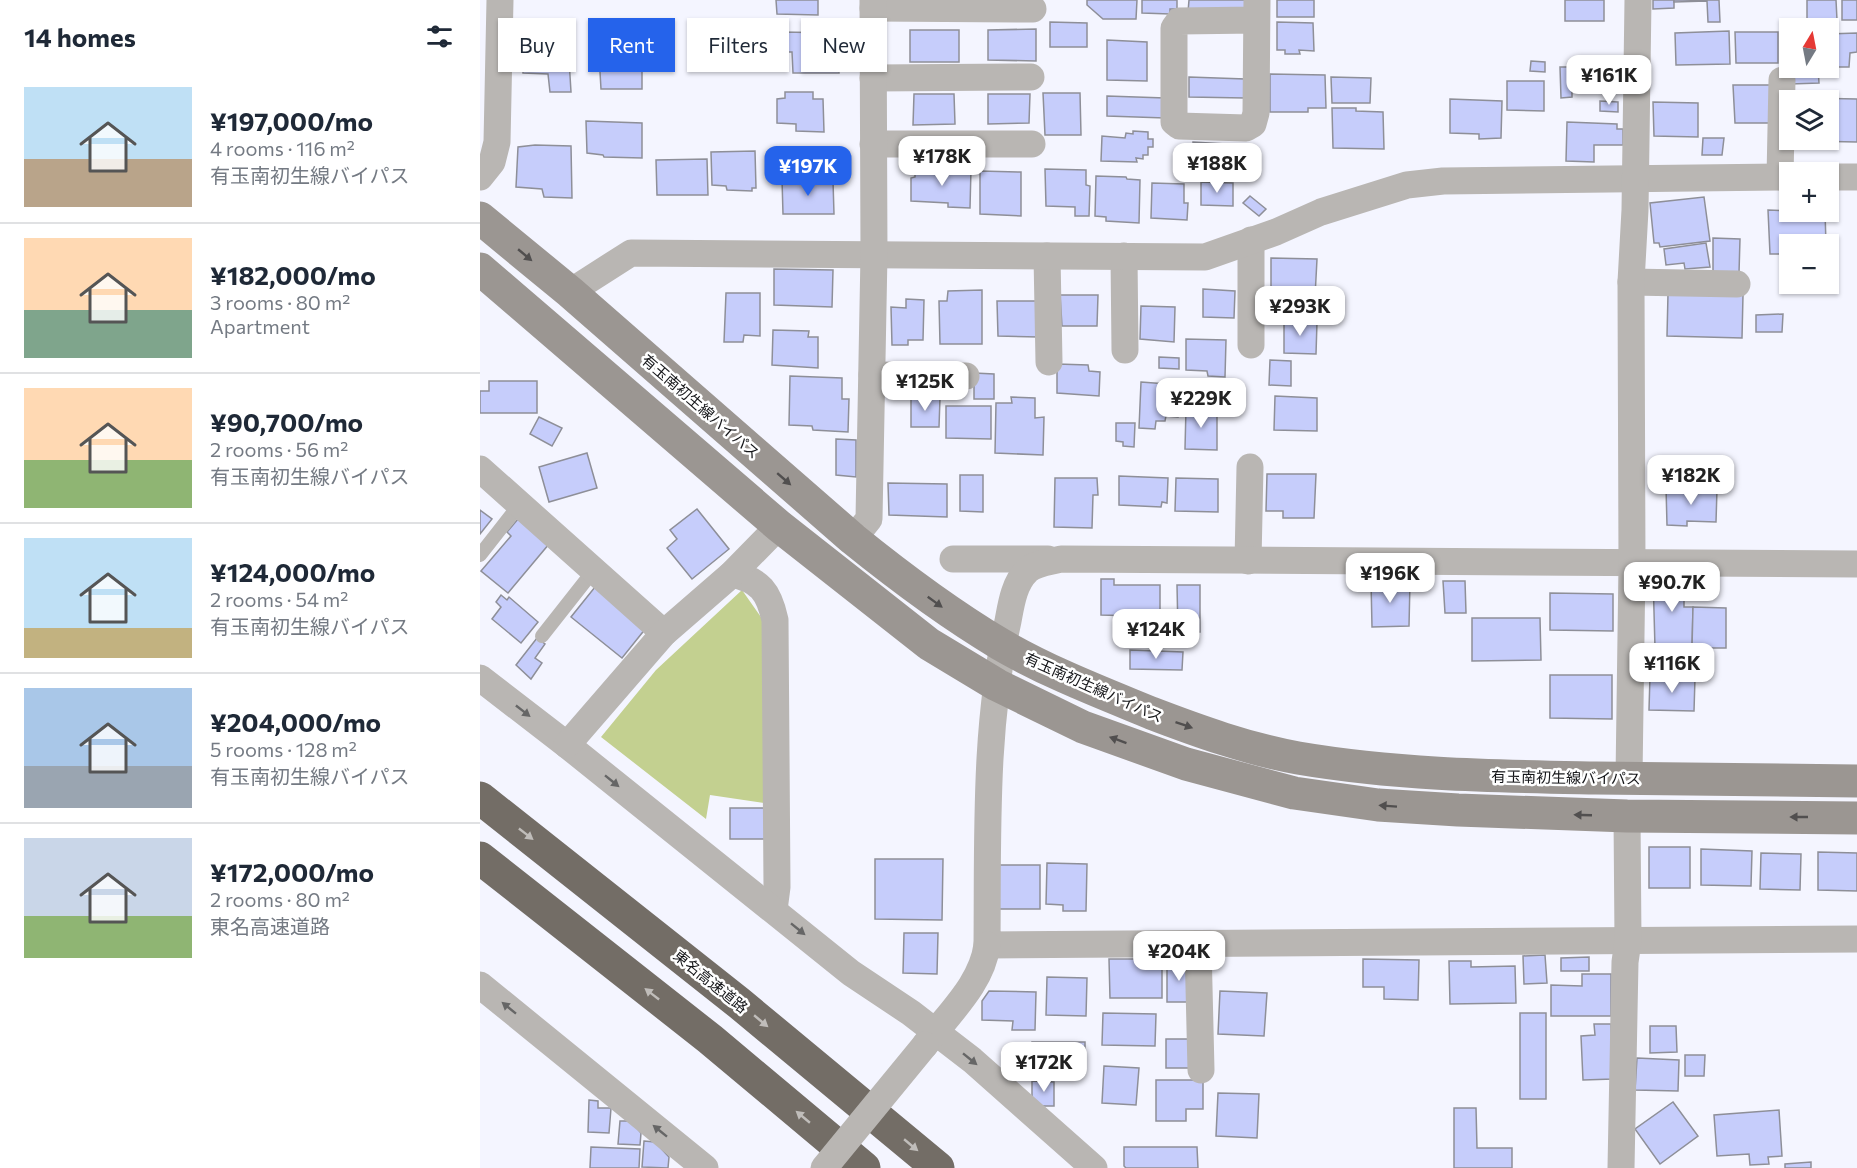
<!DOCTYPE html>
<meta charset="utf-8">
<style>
body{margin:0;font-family:Commissioner,"Noto Sans JP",sans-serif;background:#f6f6f7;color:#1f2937;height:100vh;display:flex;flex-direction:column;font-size:22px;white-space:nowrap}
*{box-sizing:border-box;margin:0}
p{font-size:20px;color:#747a83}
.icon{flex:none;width:33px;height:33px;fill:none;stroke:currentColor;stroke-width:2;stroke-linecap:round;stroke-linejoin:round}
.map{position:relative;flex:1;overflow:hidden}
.drawer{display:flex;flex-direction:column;background:#fff;width:480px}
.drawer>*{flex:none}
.guide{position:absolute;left:18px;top:18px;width:570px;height:54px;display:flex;gap:12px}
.needle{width:39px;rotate:10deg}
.tools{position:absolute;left:1299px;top:18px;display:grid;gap:12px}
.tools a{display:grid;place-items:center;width:60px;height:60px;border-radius:0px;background:#fff;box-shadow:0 2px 4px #0004;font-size:30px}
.price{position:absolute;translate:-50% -51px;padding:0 14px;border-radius:12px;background:#fff;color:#222;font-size:20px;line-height:39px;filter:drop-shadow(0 2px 3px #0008)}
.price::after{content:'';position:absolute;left:50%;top:36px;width:18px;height:14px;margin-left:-9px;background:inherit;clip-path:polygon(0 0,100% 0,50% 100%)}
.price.active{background:#2563eb;color:#fff}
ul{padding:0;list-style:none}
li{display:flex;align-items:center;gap:18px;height:150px;padding:0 24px}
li+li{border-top:2px solid #e0e1e3}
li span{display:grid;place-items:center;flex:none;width:168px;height:120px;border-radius:0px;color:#555}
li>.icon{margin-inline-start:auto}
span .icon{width:72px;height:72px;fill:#fffc;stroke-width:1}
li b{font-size:26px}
h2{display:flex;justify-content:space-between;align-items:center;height:72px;padding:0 24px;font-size:26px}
.tag{padding:0 21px;border-radius:0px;background:#fff;box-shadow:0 2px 4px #0004;font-size:21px;line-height:54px}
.tag.active{background:#2563eb;color:#fff}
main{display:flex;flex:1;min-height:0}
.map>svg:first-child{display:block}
.green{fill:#c3d090}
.building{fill:#c6cdfb;stroke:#8e8f98;stroke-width:1.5}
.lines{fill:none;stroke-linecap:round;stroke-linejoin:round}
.lane{stroke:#b9b6b3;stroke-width:14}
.street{stroke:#b9b6b3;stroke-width:27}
.secondary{stroke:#9b9692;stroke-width:33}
.highway{stroke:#736d66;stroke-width:33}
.street-bridge{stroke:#b9b6b3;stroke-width:27}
.oneway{fill:#514f4f}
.oneway2{fill:#666}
.oneway3{fill:#c0bdba}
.labels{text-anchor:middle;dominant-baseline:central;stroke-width:5;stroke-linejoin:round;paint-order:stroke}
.street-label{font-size:15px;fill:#141518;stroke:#fff}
</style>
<main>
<section class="drawer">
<h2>14 homes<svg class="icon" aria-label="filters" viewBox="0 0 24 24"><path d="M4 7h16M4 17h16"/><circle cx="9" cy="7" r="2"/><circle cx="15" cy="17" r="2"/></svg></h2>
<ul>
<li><span style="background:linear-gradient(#bfe0f5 60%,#b9a48a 0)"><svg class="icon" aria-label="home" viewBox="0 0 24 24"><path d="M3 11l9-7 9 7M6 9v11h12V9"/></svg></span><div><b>¥197,000/mo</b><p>4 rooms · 116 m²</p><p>有玉南初生線バイパス</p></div></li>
<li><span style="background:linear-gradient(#ffd9b3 60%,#7fa58c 0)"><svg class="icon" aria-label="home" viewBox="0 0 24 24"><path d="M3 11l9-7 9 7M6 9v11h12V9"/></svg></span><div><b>¥182,000/mo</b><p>3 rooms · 80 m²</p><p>Apartment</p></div></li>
<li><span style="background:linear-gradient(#ffd9b3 60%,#8fb573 0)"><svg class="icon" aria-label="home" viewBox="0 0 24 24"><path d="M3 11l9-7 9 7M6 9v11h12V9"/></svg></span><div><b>¥90,700/mo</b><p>2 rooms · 56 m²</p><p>有玉南初生線バイパス</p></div></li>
<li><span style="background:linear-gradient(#bfe0f5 75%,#c2b280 0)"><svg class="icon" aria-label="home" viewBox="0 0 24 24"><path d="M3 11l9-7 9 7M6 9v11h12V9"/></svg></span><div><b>¥124,000/mo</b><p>2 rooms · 54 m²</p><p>有玉南初生線バイパス</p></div></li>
<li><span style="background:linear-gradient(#a9c7e8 65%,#9aa5b1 0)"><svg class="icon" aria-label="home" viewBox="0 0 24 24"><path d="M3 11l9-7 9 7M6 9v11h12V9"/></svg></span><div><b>¥204,000/mo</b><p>5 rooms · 128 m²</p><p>有玉南初生線バイパス</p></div></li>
<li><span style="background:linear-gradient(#c9d6e8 65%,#8fb573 0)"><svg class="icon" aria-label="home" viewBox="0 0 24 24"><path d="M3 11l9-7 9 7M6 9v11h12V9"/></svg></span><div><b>¥172,000/mo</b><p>2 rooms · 80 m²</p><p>東名高速道路</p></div></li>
</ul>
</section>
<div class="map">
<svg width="1377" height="1168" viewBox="0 0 1377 1168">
<rect width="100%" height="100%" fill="#f4f5ff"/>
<!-- green -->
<path class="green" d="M262 590 283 620 291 804 230 795 226 819 121 737 176 670Z"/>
<!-- building -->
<g class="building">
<path d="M296 0H338V15L297 14Z"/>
<path d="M607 0H657L656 19H623L607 5Z"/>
<path d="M662 0H697V9H690V14L662 13Z"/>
<path d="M709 0H766V12H708Z"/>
<rect x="797" y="0" width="37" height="17"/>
<rect x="1085" y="0" width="39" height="21"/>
<path d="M1173 0H1194V8L1173 9Z"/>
<path d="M1194 0H1239L1240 22H1228L1227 1 1194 2Z"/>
<path d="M1327 0H1356L1357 20 1327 21Z"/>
<rect x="1362" y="0" width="15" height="20"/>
<path d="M570 22 607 23V47H570Z"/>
<path d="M797 22 833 23 834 51 819 50 820 54H805V50H797Z"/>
<path d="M556 29V61L508 60V30Z"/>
<rect x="430" y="30" width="49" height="32"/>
<path d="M1249 31 1250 64 1196 65 1195 33Z"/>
<path d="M301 32 358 33 359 73H313L312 52H301Z"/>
<path d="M1255 32H1298V63H1256Z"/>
<path d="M1377 33V52L1370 53 1369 67H1348V34Z"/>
<path d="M627 40 667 42V81L627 80Z"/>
<path d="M43 43H88L91 92H70L68 74 43 73Z"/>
<path d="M119 55H162V89H121Z"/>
<path d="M1051 61 1065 62V72L1050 71Z"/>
<path d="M1080 67H1119L1120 88 1092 87V97L1081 98Z"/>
<path d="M1310 68H1338L1339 83 1310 84Z"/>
<path d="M790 74 845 75 846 108H828V112H790Z"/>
<path d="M709 77 765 79V98L709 97Z"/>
<path d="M851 77 891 78 890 103H852Z"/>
<path d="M1027 81H1064V111L1027 110Z"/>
<path d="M1253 85H1292V123H1255Z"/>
<path d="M305 92H333V99H343L344 132 316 131V124L297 123V99L305 98Z"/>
<path d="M563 93H600L601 135H565Z"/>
<path d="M434 94H474L475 124 433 125Z"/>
<path d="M508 94H550L549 123 508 124Z"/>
<path d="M627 96 685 98V118L627 116Z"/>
<path d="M1328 98 1377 99V142L1328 141V140H1348V100H1328Z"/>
<path d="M970 99 1022 101 1021 138 999 139V134L970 133Z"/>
<path d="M1120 101 1138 102V112L1120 111Z"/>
<path d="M1173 102 1218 103V137L1174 136Z"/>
<path d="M852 108H876V111L903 112 904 149 853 148Z"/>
<path d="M106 121 162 123V158L124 157 123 155 107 153Z"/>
<path d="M1087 122 1137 124V129H1143V145H1114V162L1086 161Z"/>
<path d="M653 131 668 132V139H673V147H668V155H663V159L656 158 657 162 621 161 622 136 645 138 646 133 653 134Z"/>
<path d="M1223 138H1244L1242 155H1222Z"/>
<path d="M713 142 762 145V177L707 175 708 164H713Z"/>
<path d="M55 145 91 146 92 198 64 197 62 189 36 187 38 147Z"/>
<path d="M275 151 276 188H272V191L247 190 246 186 232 185 231 152Z"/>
<path d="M227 159 228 195H177L176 160Z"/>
<path d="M435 168 491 169 490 208 468 207V203L431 201V178L435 177Z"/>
<path d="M565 169 606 170V185L610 186 609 216H595V207L566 206Z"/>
<path d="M500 171 541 172V216L500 214Z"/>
<path d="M616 176 646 177 647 179 660 180 659 223 626 221V217L615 216Z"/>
<path d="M302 179 353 181 354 214H303Z"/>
<path d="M721 182 753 183V206L721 205Z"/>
<path d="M672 183 704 184V203H708L707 220 671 218Z"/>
<path d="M770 196 786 209 779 216 763 203Z"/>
<path d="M1224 197 1230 241 1180 247 1179 243H1174L1170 203Z"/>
<path d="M1288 210 1345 212 1346 244H1310V254H1290Z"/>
<path d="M1233 238 1260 239 1259 273 1233 272Z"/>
<path d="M1226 243 1230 267 1205 269 1204 263 1186 265 1184 249Z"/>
<path d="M791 258 837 259 835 297 791 296Z"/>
<path d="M294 269 353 270 352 307 294 305Z"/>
<path d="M723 289 755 291 754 318 723 317Z"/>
<path d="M502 290V344H460L459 301H467L468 291Z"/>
<path d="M246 293H280V336L264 335 263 342H244Z"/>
<path d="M1188 294 1263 295 1262 338 1187 336Z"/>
<path d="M580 295H618L617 326H582Z"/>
<path d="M426 299 444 300 443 340H428V345H412L411 307 426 308Z"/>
<path d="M517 301H557L558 337 518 336Z"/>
<path d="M661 306 695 307 694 342 660 339Z"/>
<path d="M1303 314 1302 332H1276V315Z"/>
<path d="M804 320 837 322 836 354 804 353Z"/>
<path d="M293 330 329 331 328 337H338V368L292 365Z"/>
<path d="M706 339 746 340 745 377 728 376 727 371 706 370Z"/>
<path d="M679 357 699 358V369L679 368Z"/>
<path d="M790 360 811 361V386L789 385Z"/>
<path d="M577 364 608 365 609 371 620 372 619 396 577 393Z"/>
<path d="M494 373 514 374V399H494Z"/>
<path d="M310 376 362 378V399H369L368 432 333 430 332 426 309 425Z"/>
<path d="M9 381H57V413H0V391H9Z"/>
<path d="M661 382 700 385 698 417 686 416 685 421H676L675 429 659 428Z"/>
<path d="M795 396 837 398V431L794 430Z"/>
<path d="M431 397 460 398 459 427H431Z"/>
<path d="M531 397 555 398V418L564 417 563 455 515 453 516 403H532Z"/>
<path d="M466 406H511V439L466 438Z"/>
<path d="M706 408 737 410V450L705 449Z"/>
<path d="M59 417 82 428 72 446 50 434Z"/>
<path d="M636 423H655L654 447 643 446V442L636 441Z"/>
<path d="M356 439 376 440V477L356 475Z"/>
<path d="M107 453 117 488 69 502 59 467Z"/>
<path d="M787 474H836L834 518H803V511H786Z"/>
<path d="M480 475H503V512L480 511Z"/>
<path d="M639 476 688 478 687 503 682 502 681 507 639 505Z"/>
<path d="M575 478H617L618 495H613L612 528 574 527Z"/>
<path d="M696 478 738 479V512L695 511Z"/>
<path d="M408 483 467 484V517L409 515Z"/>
<path d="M1186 487 1237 489 1236 522 1207 521V526L1187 525Z"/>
<path d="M217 509 249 549 212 579 187 548 197 539 190 530Z"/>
<path d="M0 510 12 519 0 534Z"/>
<path d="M38 519 69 544 28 593 1 571 31 536 27 532Z"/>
<path d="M1173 575H1204V607H1213L1212 648H1175Z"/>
<path d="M621 579H634V585H680V616H672V625L655 624V616L621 615Z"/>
<path d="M891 581 930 582 929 626 892 627Z"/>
<path d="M963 581H985L986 613H965Z"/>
<path d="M697 585H720V632H698Z"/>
<path d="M115 587 166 628 142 658 91 617Z"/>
<path d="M1070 593 1133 594V631L1070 630Z"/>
<path d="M21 595 27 600 29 597 58 622 41 643 12 619 21 607 16 602Z"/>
<path d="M1213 607 1246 608V648H1212Z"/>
<path d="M992 618H1060L1061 660 992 661Z"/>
<path d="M57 638 65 644 55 658 62 663 51 679 36 665Z"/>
<path d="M650 650 703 652 702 670 650 669Z"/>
<path d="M1070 675H1132V719L1070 718Z"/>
<path d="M1170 676 1215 678 1214 711 1169 710Z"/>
<rect x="250" y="808" width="38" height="31"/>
<rect x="1169" y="847" width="41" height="41"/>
<path d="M1221 849 1272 851 1271 886 1221 885Z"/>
<path d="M1338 852 1377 853V891L1338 890Z"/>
<path d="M1281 853 1321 854 1320 890 1280 889Z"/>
<path d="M395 859H463L462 920 395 919Z"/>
<path d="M567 863 607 864 606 911H583V905L566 904Z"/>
<rect x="519" y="865" width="41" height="44"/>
<path d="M424 933H458L457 974 423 973Z"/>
<path d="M1065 955 1067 983 1044 984 1043 956Z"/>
<path d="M1109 957V971H1081V958Z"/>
<path d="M629 959H682V998H630Z"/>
<path d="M883 959 939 960 938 1000 904 999V987H883Z"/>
<path d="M969 961H991V967L1035 966 1036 1003 970 1004Z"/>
<rect x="687" y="962" width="24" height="40"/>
<path d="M1102 974H1131V1016H1071V985L1102 986Z"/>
<path d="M567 977 607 978 606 1016 566 1015Z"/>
<path d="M509 991 556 992 555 1030H532L533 1021 502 1020V1001Z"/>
<path d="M740 991 787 993 784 1036 738 1034Z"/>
<path d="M623 1013 676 1014 675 1046 622 1045Z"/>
<rect x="1040" y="1013" width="26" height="86"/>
<path d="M1114 1024H1131L1133 1079 1103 1080 1101 1036 1115 1035Z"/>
<path d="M1170 1026H1196L1197 1052 1170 1053Z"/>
<rect x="686" y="1039" width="30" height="29"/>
<rect x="552" y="1042" width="53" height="32"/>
<path d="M1205 1055H1225L1224 1076H1205Z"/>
<path d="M1157 1058 1199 1060 1198 1091 1155 1090Z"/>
<path d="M624 1066 659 1068 656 1105 622 1103Z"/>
<path d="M676 1080H723V1109H706V1121H676Z"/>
<path d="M552 1081 574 1082V1106H562L552 1098Z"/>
<path d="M738 1093 779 1094 777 1138 736 1136Z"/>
<path d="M109 1100 118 1101V1108H131L129 1133 108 1132Z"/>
<path d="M1193 1102 1218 1136 1180 1164 1155 1129Z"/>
<path d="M974 1108H996L997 1148H1032V1168H974Z"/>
<path d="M1299 1110 1302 1156 1288 1157 1289 1164 1270 1165 1269 1154 1237 1156 1234 1115Z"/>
<path d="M140 1121H151L161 1133 160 1145 138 1144Z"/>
<path d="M164 1141 175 1142 189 1157 188 1168 162 1167Z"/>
<path d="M111 1147 160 1149 159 1168H110Z"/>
<path d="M644 1147H717L718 1168H646L644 1166Z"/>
<path d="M1331 1162V1168H1305V1164Z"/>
</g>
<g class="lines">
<!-- lane -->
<g class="lane">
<path d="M0 555 40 504"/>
<path d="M62 636 114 570"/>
</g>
<!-- street -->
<g class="street">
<path d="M393 8 553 9"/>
<path d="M776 20 699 21 694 28V122L699 126 766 128 773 124 776 113 777 0"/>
<path d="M393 78 551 77"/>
<path d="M393 144H552"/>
<path d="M0 177 12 162 17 142 20 0"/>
<path d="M1300 177 1302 80"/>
<path d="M1348 177H1377"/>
<path d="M771 240V345"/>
<path d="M567 256 569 362"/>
<path d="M644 256 645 350"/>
<path d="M1151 282 1257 284"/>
<path d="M90 292 151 253 725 257 796 232 841 212 927 185 963 181 1310 177"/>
<path d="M392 375 486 376"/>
<path d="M0 469 184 633"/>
<path d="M373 539 389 519 394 254 393 0"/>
<path d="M473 559H568"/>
<path d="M768 561 770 467"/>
<path d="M1377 564 581 559C570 562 555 563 547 571 534 583 531 605 528 621 504 728 508 836 507 945L1377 939"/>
<path d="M252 574C280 580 289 592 295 620L297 887 294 910"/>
<path d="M0 678 87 745 371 973 431 1013 492 1060 614 1168"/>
<path d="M87 745 184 633 252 574 299 526"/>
<path d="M1149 778 1152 564 1151 282 1155 210 1158 0"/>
<path d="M718 945 721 1070"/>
<path d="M0 985 225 1168"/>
<path d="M445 1045C468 1014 502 984 507 945"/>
<path d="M1141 1168 1145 962 1148 941 1147 816"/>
</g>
<!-- secondary -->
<g class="secondary">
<path d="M0 218 90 292 373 539C420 577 468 613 520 644 568 672 620 692 671 713 718 731 768 749 818 758 918 775 1015 776 1116 778 1203 779 1290 780 1377 781"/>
<path d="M0 269 299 526 449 644 517 685 603 727 706 764 814 793 898 805 978 810 1147 816 1377 818"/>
</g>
<!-- highway -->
<g class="highway">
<path d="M0 798 259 1003 458 1168"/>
<path d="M0 858 230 1039 384 1168"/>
</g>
<!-- street-bridge -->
<path class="street-bridge" d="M344 1168 445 1045"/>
</g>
<!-- one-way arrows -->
<defs><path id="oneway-solid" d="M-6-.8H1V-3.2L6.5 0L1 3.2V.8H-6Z" transform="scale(1.5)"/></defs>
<g class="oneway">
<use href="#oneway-solid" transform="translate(45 255) rotate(40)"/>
<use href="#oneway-solid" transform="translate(304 479) rotate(41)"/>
<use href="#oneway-solid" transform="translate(455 602) rotate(36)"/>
<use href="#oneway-solid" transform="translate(704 725) rotate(19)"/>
<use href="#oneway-solid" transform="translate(638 740) rotate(-160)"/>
<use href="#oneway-solid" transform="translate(908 806) rotate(-176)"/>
<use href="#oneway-solid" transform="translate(1103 815) rotate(-178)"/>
<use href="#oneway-solid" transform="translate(1319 817) rotate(-180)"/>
</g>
<g class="oneway2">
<use href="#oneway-solid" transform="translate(43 711) rotate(38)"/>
<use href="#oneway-solid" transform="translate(132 781) rotate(39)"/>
<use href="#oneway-solid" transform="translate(318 929) rotate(39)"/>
<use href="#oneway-solid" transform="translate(29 1008) rotate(-141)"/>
<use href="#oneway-solid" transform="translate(490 1059) rotate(39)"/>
<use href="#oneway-solid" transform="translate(180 1131) rotate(-141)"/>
</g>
<g class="oneway3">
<use href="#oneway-solid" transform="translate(46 834) rotate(38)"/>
<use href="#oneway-solid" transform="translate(172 994) rotate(-142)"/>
<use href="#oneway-solid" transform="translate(281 1021) rotate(40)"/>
<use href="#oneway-solid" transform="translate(323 1117) rotate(-140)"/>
<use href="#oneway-solid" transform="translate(431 1145) rotate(40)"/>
</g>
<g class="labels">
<!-- street labels -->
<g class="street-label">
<text transform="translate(221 406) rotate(41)">有玉南初生線バイパス</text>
<text transform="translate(614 687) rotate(24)">有玉南初生線バイパス</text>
<text transform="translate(1086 777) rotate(1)">有玉南初生線バイパス</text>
<text transform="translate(231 981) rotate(39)">東名高速道路</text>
</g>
</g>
</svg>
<div class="tools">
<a><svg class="needle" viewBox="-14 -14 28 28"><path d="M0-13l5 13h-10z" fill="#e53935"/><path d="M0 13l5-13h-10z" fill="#747a83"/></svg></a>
<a><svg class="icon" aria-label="layers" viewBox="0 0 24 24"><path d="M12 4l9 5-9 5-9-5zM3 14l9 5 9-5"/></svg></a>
<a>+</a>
<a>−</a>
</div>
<b class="price" style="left:1129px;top:106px">¥161K</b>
<b class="price" style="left:462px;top:187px">¥178K</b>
<b class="price" style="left:737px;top:194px">¥188K</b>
<b class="price active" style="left:328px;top:197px">¥197K</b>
<b class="price" style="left:820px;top:337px">¥293K</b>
<b class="price" style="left:445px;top:412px">¥125K</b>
<b class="price" style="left:721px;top:429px">¥229K</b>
<b class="price" style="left:1211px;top:506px">¥182K</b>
<b class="price" style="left:910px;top:604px">¥196K</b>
<b class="price" style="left:1192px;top:613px">¥90.7K</b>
<b class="price" style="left:676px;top:660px">¥124K</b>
<b class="price" style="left:1192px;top:694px">¥116K</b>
<b class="price" style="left:699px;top:982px">¥204K</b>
<b class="price" style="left:564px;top:1093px">¥172K</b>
<div class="guide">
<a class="tag">Buy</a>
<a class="tag active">Rent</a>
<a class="tag">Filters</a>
<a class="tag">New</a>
</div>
</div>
</main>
